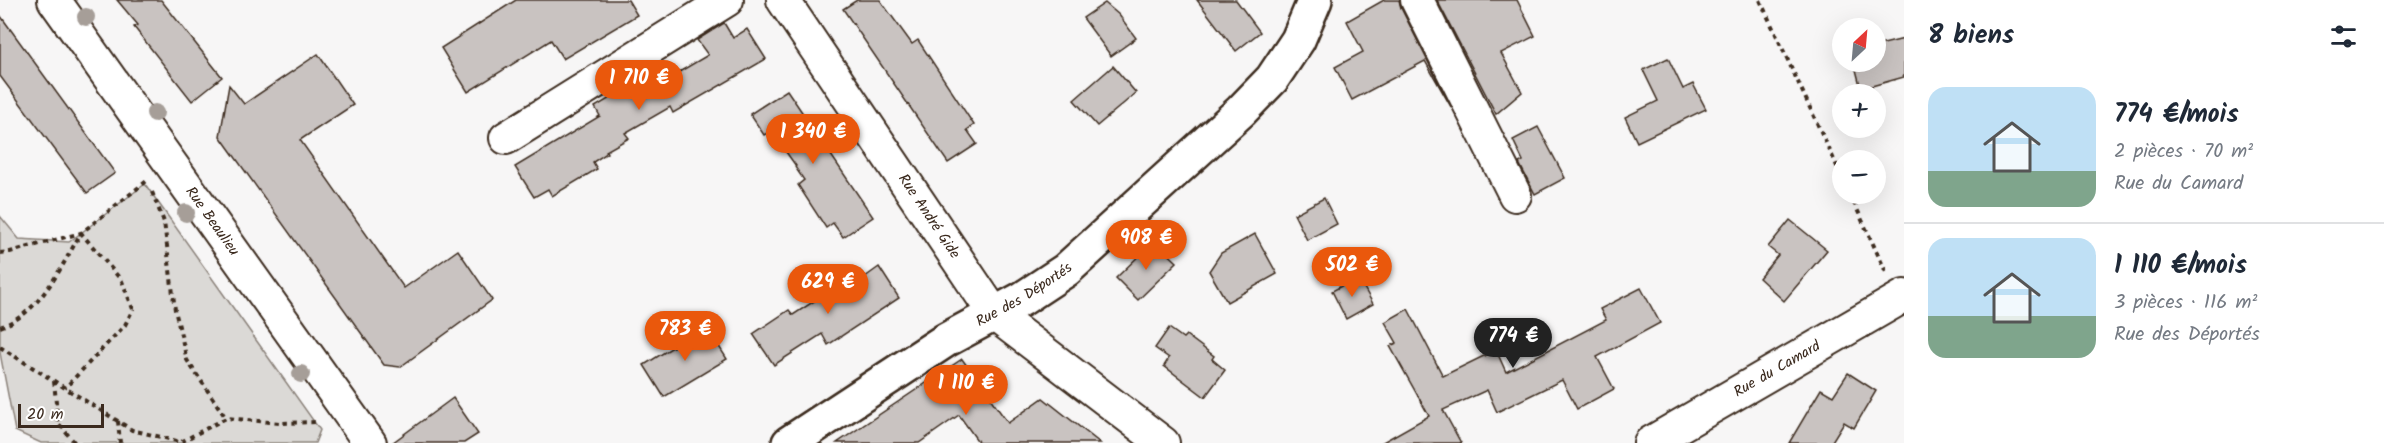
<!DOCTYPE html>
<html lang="fr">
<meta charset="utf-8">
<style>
body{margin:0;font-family:Kalam,sans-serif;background:#f6f6f7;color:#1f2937;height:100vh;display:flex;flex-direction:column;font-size:22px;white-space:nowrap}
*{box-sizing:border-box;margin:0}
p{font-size:20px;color:#747a83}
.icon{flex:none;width:33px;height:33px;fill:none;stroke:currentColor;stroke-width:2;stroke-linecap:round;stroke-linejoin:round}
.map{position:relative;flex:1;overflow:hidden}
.drawer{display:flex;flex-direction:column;background:#fff;width:480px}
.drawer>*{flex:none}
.needle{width:39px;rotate:26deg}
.fabs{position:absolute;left:1832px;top:18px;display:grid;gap:12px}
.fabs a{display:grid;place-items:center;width:54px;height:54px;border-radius:50%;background:#fff;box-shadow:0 6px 24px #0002;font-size:30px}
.scale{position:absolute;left:18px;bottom:15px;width:86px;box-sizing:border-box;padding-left:6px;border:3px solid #3b2a1e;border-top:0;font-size:16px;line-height:21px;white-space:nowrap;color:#3b2a1e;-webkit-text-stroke:4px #fff;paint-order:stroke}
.price{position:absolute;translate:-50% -51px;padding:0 14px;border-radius:21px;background:#ea580c;color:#fff;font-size:20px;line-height:39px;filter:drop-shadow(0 2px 3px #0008)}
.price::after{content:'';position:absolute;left:50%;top:36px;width:18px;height:14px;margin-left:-9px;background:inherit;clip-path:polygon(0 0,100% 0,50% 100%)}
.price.on{background:#222;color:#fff}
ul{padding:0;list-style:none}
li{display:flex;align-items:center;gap:18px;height:150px;padding:0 24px}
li+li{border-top:2px solid #e0e1e3}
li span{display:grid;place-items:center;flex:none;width:168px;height:120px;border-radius:18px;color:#555}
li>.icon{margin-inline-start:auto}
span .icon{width:72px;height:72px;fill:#fffc;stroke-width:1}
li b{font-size:26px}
h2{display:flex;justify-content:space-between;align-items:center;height:72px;padding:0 24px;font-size:26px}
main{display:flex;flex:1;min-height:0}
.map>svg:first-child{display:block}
.grass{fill:#dbd9d6;stroke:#8b827a;stroke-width:1.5}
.building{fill:#c9c3c1;stroke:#3b2a1e;stroke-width:1.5}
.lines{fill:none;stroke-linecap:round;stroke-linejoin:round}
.street-casing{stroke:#3b2a1e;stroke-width:36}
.secondary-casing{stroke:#3b2a1e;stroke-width:38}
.path{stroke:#3b2a1e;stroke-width:4;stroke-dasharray:4.5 4.5;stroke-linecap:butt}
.street{stroke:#fff;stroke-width:32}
.secondary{stroke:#fff;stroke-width:33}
.tree{fill:#a69e98}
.labels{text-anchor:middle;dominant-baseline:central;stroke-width:6;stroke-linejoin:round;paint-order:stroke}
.street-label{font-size:15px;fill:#3b2a1e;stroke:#fff}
</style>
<main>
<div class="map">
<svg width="1904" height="443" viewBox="0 0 1904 443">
<rect width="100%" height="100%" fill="#f7f6f6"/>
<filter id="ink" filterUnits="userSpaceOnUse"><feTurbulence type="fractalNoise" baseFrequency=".0167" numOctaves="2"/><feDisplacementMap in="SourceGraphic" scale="12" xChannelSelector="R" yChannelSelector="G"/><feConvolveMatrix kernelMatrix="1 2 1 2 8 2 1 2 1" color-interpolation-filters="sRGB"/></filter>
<g filter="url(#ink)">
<!-- grass -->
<path class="grass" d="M145 184 320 430 315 443H41L15 431 0 353V216L19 239 69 242Z"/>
<!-- building -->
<g class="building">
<path d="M117 0H161L222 77 192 101 134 27 138 25Z"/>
<path d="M516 0H628L637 15 563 59 551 40 468 92 441 48Z"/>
<path d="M857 0H880L912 44 918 40 974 125 967 130 977 144 948 163 843 9Z"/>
<path d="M1197 0H1236L1260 32 1236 51Z"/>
<path d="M1384 0H1399L1401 8 1451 107 1425 61 1352 100 1335 67 1363 52 1347 21Z"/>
<path d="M1437 0H1517L1535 36 1501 53 1522 92 1496 114Z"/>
<path d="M1105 3 1119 15 1136 38 1111 56 1083 18Z"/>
<path d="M0 15 115 173 87 193 0 76Z"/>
<path d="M724 23 733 38 747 29 766 59 673 113 670 107 625 133 629 138 606 151 607 153 593 162 597 169 552 196 548 189 534 197 515 167 600 116 595 107 657 70 664 81 708 55 697 40Z"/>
<path d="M1904 39V77L1861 89 1854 62H1875V46Z"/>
<path d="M318 54 353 105 300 140 404 288 458 250 492 300 400 367 384 365 220 136 229 85 244 104Z"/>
<path d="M1668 58 1683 89 1693 84 1706 109 1637 142 1625 117 1658 101 1643 70Z"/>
<path d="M1113 66 1136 93 1097 126 1074 100Z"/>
<path d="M787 90 873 217 843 237 833 223 826 228 798 185 804 180 795 167 796 166 771 131 764 135 750 114Z"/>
<path d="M1538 127 1565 178 1535 194 1519 163 1523 161 1513 140Z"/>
<path d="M1324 198 1337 224 1307 240 1294 214Z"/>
<path d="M1790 220 1827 250 1784 301 1759 278 1778 255 1768 247Z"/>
<path d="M1255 234 1277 274 1227 302 1209 271 1221 253Z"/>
<path d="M1157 243 1177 262 1138 300 1116 278 1147 248 1150 251Z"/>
<path d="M879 267 899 298 828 345 822 334 774 365 753 334 789 310 793 315 860 271 865 277Z"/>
<path d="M1358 277 1373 304 1346 319 1332 291Z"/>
<path d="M1641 288 1660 323 1597 357 1614 389 1577 409 1562 380 1497 412 1487 390 1443 410 1461 443H1381L1429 416 1390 346 1397 343 1385 322 1408 309 1443 376 1496 350 1506 372 1606 320 1600 309Z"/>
<path d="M706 326 727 359 664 397 644 365Z"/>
<path d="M1169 328 1183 338 1186 335 1214 356 1212 359 1225 370 1205 397 1164 366 1169 358 1155 348Z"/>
<path d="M962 359 1008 423 1043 398 1100 443H979L959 415 919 443H837Z"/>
<path d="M1848 373 1876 391 1854 428 1844 422 1831 443H1789L1821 389 1833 396Z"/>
<path d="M453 398 478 434 464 443H392Z"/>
</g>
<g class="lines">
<defs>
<g id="street">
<path id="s1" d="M54 0 370 443"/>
<path id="s2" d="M783 0 995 315 1163 443"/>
<path d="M1417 0 1515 195"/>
<path d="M506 138 727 0"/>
<path id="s3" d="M1650 443 1904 296"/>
</g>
<g id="secondary">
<path id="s4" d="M789 443 946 340 1022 299 1066 270 1241 111 1272 79 1298 40 1315 0"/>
</g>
</defs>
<!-- street casing -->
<use href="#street" class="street-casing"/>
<!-- secondary casing -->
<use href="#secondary" class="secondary-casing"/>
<!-- path -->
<g class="path">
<path d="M1760 0 1842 177"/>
<path d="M152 192 164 222 175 310 187 360 226 418"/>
<path d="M1850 194 1886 272"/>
<path d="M0 253 10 252 81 233 148 180"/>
<path d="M0 327C40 314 61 267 81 233L122 281 133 309 125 325 65 388"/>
<path d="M0 347 132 430 181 442 226 418 280 423 319 422"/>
<path d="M54 381 58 423 75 443"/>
<path d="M118 421 120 443"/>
</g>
<!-- street -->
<use href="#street" class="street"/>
<!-- secondary -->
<use href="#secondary" class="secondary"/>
</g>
<!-- trees -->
<g class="tree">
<circle cx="86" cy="17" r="9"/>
<circle cx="155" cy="113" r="9"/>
<circle cx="186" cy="213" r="9"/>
<circle cx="301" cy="374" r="9"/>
</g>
</g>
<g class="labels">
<!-- street labels -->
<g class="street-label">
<text stroke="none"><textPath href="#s2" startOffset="261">Rue André Gide</textPath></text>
<text stroke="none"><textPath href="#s1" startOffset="272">Rue Beaulieu</textPath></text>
<text stroke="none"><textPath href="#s4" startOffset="278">Rue des Déportés</textPath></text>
<text stroke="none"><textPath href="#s3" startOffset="147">Rue du Camard</textPath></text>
</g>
</g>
</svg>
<div class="fabs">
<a><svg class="needle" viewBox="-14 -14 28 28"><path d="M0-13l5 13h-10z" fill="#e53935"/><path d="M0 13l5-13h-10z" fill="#747a83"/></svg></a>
<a>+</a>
<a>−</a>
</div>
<div class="scale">20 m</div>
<b class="price" style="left:639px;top:111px">1 710 €</b>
<b class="price" style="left:813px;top:165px">1 340 €</b>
<b class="price" style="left:1146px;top:271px">908 €</b>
<b class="price" style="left:1352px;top:298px">502 €</b>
<b class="price" style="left:828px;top:315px">629 €</b>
<b class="price" style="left:685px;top:362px">783 €</b>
<b class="price on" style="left:1513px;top:369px">774 €</b>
<b class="price" style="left:966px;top:416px">1 110 €</b>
</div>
<section class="drawer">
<h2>8 biens<svg class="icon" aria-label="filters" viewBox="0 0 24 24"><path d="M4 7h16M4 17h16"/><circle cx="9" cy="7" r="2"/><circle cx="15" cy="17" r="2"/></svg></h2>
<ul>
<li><span style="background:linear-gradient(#bfe0f5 70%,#7fa58c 0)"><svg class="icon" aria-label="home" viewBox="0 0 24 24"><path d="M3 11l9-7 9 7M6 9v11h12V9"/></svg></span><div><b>774 €/mois</b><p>2 pièces · 70 m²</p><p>Rue du Camard</p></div></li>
<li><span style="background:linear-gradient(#bfe0f5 65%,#7fa58c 0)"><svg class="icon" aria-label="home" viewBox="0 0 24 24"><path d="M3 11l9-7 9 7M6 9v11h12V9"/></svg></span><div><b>1 110 €/mois</b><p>3 pièces · 116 m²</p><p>Rue des Déportés</p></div></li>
</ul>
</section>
</main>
